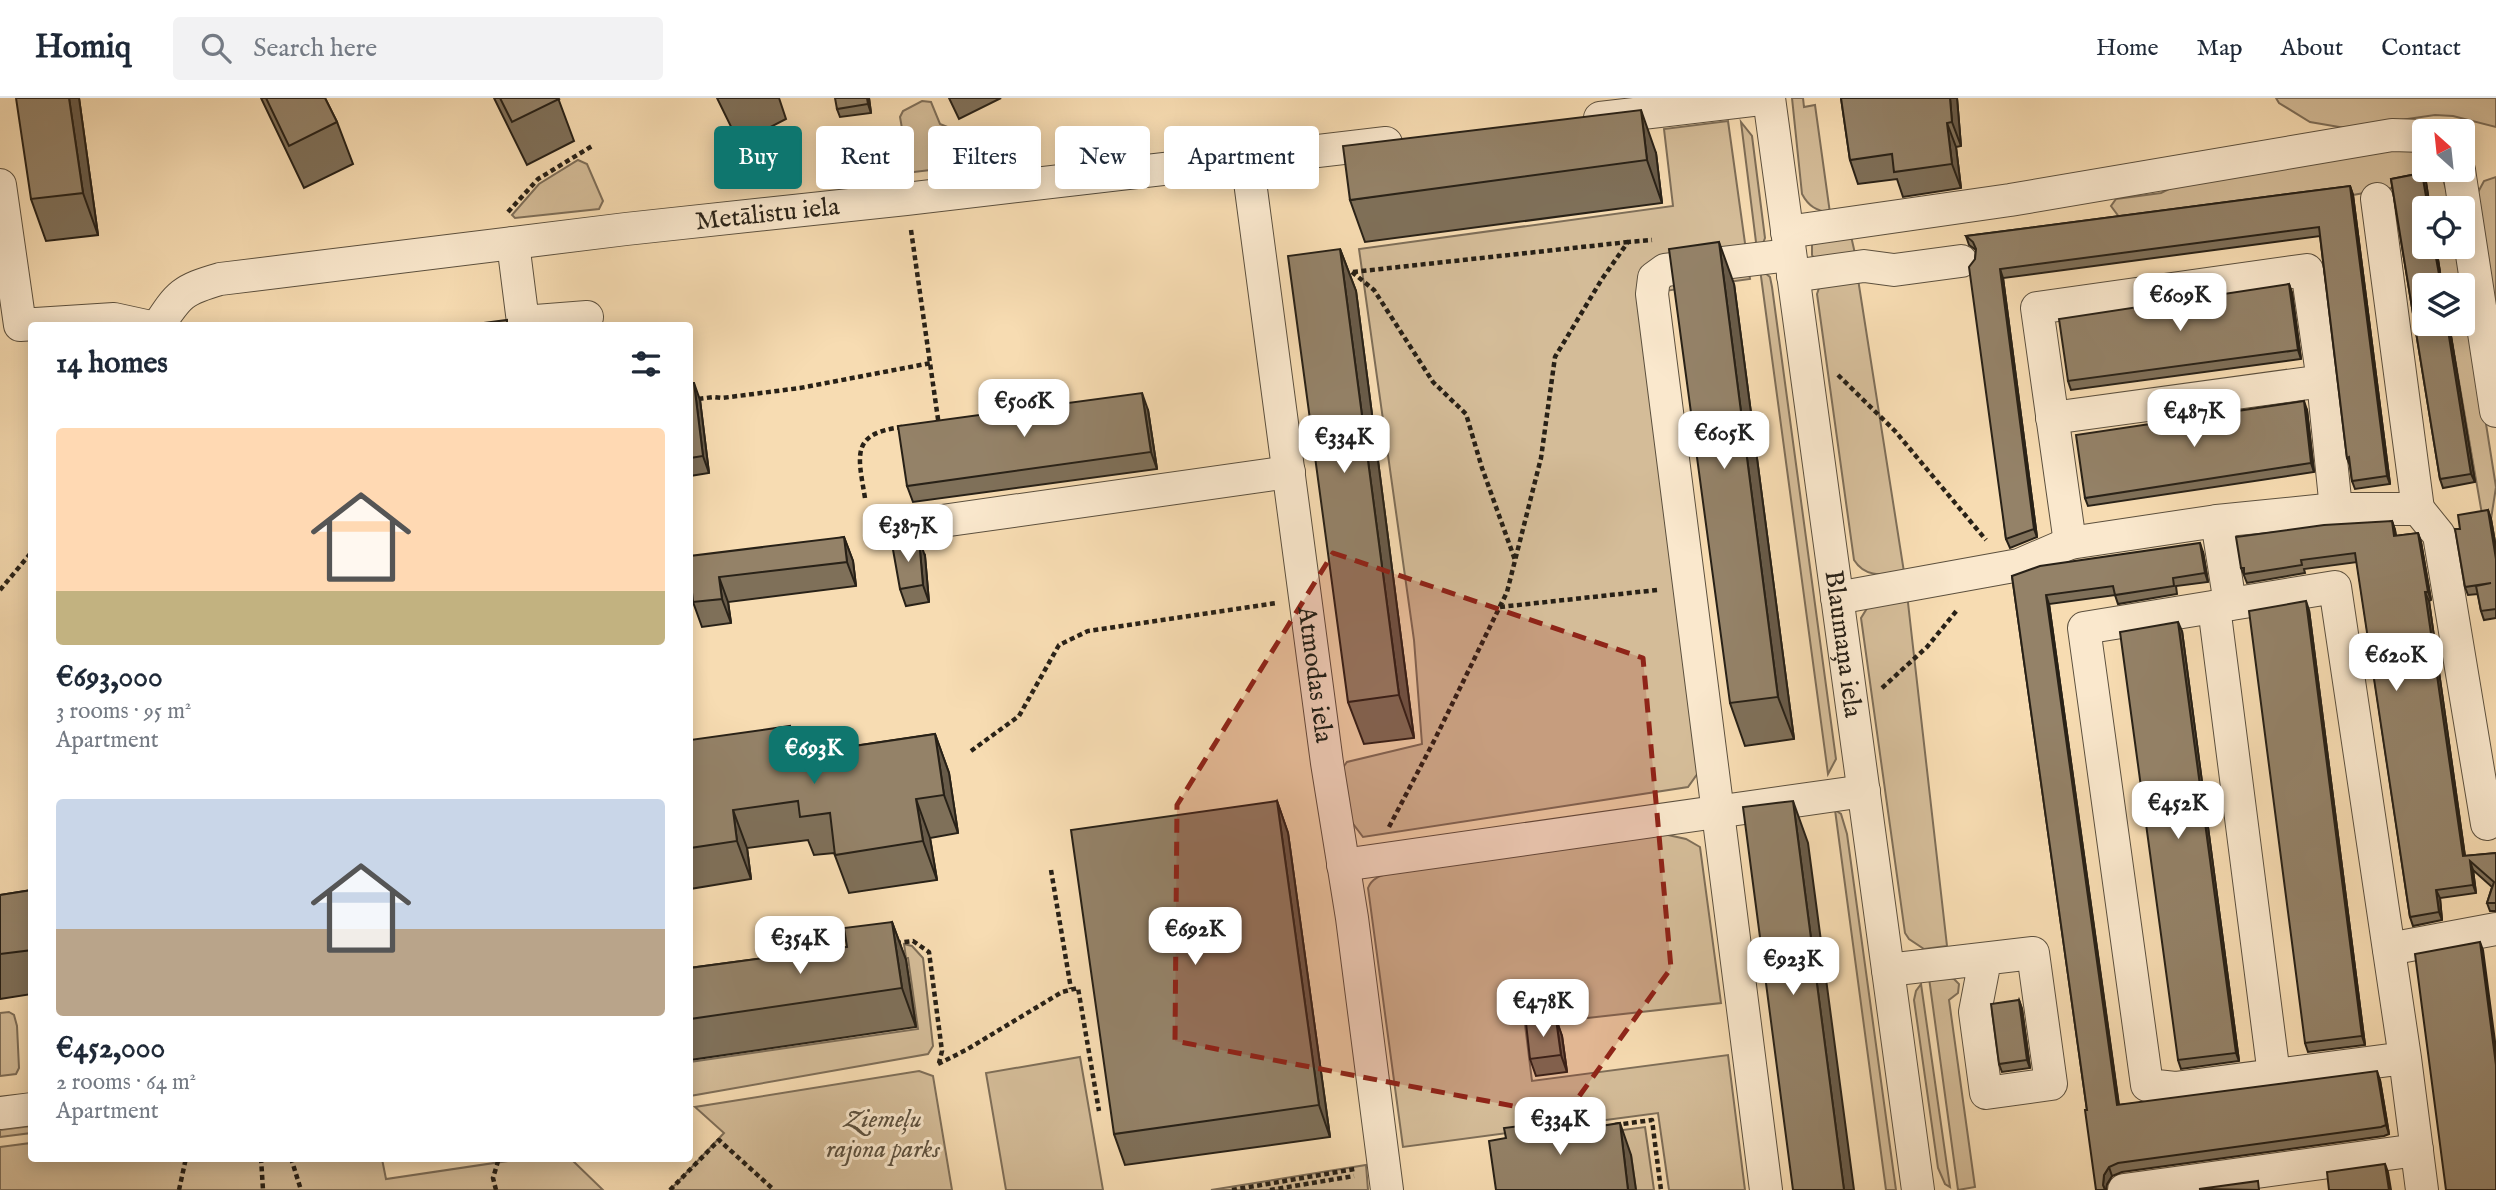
<!DOCTYPE html>
<meta charset="utf-8">
<style>
body{margin:0;font-family:"IM FELL English",serif;background:#f2f2f3;color:#1f2937;height:100vh;display:flex;flex-direction:column;font-size:26px;white-space:nowrap}
*{box-sizing:border-box;margin:0}
p{font-size:23px;color:#747a83}
.icon{flex:none;width:38px;height:38px;fill:none;stroke:currentColor;stroke-width:2;stroke-linecap:round;stroke-linejoin:round}
.map{position:relative;flex:1;overflow:hidden}
.sheet{position:absolute;left:28px;top:224px;width:665px;height:840px;display:flex;flex-direction:column;background:#fff;border-radius:7px;box-shadow:0 4px 18px #0003}
.sheet>*{flex:none}
.hud{position:absolute;left:714px;top:28px;width:665px;height:63px;display:flex;gap:14px}
.needle{width:46px;rotate:333deg}
.tools{position:absolute;left:2412px;top:21px;display:grid;gap:14px}
.tools a{display:grid;place-items:center;width:63px;height:63px;border-radius:7px;background:#fff;box-shadow:0 4px 18px #0003;font-size:35px}
.price{position:absolute;translate:-50% -60px;padding:0 16px;border-radius:14px;background:#fff;color:#222;font-size:23px;line-height:46px;filter:drop-shadow(0 2px 4px #0008)}
.price::after{content:'';position:absolute;left:50%;top:42px;width:21px;height:16px;margin-left:-10px;background:inherit;clip-path:polygon(0 0,100% 0,50% 100%)}
.price.active{background:#0f766e;color:#fff}
ul{padding:0;list-style:none}
li{display:grid;align-content:center;gap:14px;height:371px;padding:0 28px}
li span{display:grid;place-items:center;height:217px;border-radius:7px;color:#555}
li>.icon{margin-inline-start:auto}
span .icon{width:126px;height:126px;fill:#fffc;stroke-width:1}
li b{font-size:30px}
h2{display:flex;justify-content:space-between;align-items:center;height:84px;padding:0 28px;font-size:30px}
.pill{padding:0 24px;border-radius:7px;background:#fff;box-shadow:0 4px 18px #0003;font-size:24px;line-height:63px}
.pill.active{background:#0f766e;color:#fff}
header{display:flex;align-items:center;gap:42px;box-sizing:border-box;height:98px;padding:0 35px;background:#fff;border-bottom:2px solid #e0e1e3}
header strong{font-size:33px}
nav{display:flex;gap:38px;margin-inline-start:auto;font-size:24px}
.search{width:490px;height:63px;background:#f2f2f3;display:flex;align-items:center;gap:18px;box-sizing:border-box;padding:0 24px;border-radius:7px;color:#747a83;font-size:26px}
.map>svg:first-child{display:block}
.green{fill:#d4bc98;stroke:#7e6e58;stroke-width:2}
.lines{fill:none;stroke-linecap:round;stroke-linejoin:round}
.minor-casing{stroke:#5c503e;stroke-width:34}
.path{stroke:#282117;stroke-width:4.5;stroke-dasharray:5 3.5;stroke-linecap:butt}
.minor{stroke:#fae8cd;stroke-width:32}
.wall{fill:#7f7059;stroke:#282117;stroke-width:2}
.shaded-wall{fill:#685b49;stroke:#282117;stroke-width:2}
.building{fill:#948268;stroke:#282117;stroke-width:2}
.marked{fill:#8f2418;fill-opacity:0.2;stroke:#8f2418;stroke-width:5;stroke-dasharray:14 9;stroke-linejoin:round}
.labels{text-anchor:middle;dominant-baseline:central;stroke-width:6;stroke-linejoin:round;paint-order:stroke}
.street-label{font-size:26px;fill:#282117;stroke:#fae8cd}
.park-label{font-size:26px;font-style:italic;fill:#5c503e;stroke:#fae8cd}
</style>
<header>
<strong>Homiq</strong>
<div class="search"><svg class="icon" aria-label="search" viewBox="0 0 24 24"><circle cx="10" cy="10" r="6"/><path d="M15 15l6 6"/></svg>Search here</div>
<nav><a>Home</a><a>Map</a><a>About</a><a>Contact</a></nav>
</header>
<div class="map">
<svg width="2496" height="1092" viewBox="0 0 2496 1092">
<rect width="100%" height="100%" fill="#f7dcb2"/>
<filter id="stains"><feTurbulence type="fractalNoise" baseFrequency=".00286" numOctaves="4"/><feColorMatrix values="0 0 0 0 .2 0 0 0 0 .09 0 0 0 0 .02 0 0 0 .5 -.17"/></filter>
<radialGradient id="worn" r=".72"><stop offset=".6" stop-color="#630" stop-opacity="0"/><stop offset="1" stop-color="#630" stop-opacity=".3"/></radialGradient>
<!-- green -->
<g class="green">
<path d="M1792 0H1803L1804 9 1815 7 1830 115C1816 112 1809 109 1802 96Z"/>
<path d="M2276 0H2496V29L2453 18 2435 17 2345 30 2310 24 2279 5Z"/>
<path d="M922 3 931 4 940 26 950 30 958 64 955 69 914 74 909 71 900 19 903 13Z"/>
<path d="M1728 23 1750 181 1664 193 1718 647 1688 689 1363 739 1348 719 1341 672 1347 664 1422 646 1414 542 1359 151 1673 108 1664 31Z"/>
<path d="M1741 24 1752 38 1765 140 1762 148 1757 152Z"/>
<path d="M2401 48 2424 54V72H2440L2452 110H2430L2425 84 2353 97 2125 127 2111 108 2116 101 2161 95 2177 87Z"/>
<path d="M578 62 587 66 603 103 599 111 515 120 512 117 539 86Z"/>
<path d="M2496 79V259L2476 98 2484 83Z"/>
<path d="M1851 138 1856 160 1815 162 1812 157V146Z"/>
<path d="M2436 149H2458L2496 389 2491 421 2483 422 2449 226H2462V187H2442Z"/>
<path d="M1760 171 1770 179 1772 189 1836 661 1828 676Z"/>
<path d="M1858 181 1904 474C1884 476 1866 481 1854 462L1817 196 1819 190Z"/>
<path d="M1907 496 1947 848 1924 851 1909 841 1905 835 1861 520 1871 504Z"/>
<path d="M1835 712 1841 716 1847 736 1896 1092H1886Z"/>
<path d="M1659 735 1686 741 1700 749 1721 905 1525 927 1532 983 1728 957 1745 1092H1669L1658 1015 1403 1049 1368 790C1372 780 1380 778 1390 775Z"/>
<path d="M904 846 912 848 923 860 933 948 928 956 690 998V964L918 931 908 860H906Z"/>
<path d="M1942 878 1954 881 1959 886 1958 895 1949 902 1975 1089 1958 1092 1929 880Z"/>
<path d="M1921 886 1950 1089 1945 1086 1938 1070 1914 902 1916 893Z"/>
<path d="M9 914 14 917 17 928 19 970 16 976 0 978V915Z"/>
<path d="M1080 959 1103 1092H1006L986 975Z"/>
<path d="M919 973 933 978 952 1092H670L724 1035 695 1009Z"/>
<path d="M31 1028V1035L0 1039V1032Z"/>
<path d="M1645 1029 1654 1092H1636L1631 1057 1525 1045Z"/>
<path d="M31 1045 32 1060 382 1061 386 1081 521 1061H571L603 1092H0V1049Z"/>
<path d="M1366 1067 1368 1092H1211Z"/>
</g>
<g class="lines">
<defs>
<g id="minor">
<path id="s1" d="M1769 0 1918 1092"/>
<path d="M1600 20 1769 0"/>
<path id="s2" d="M1247 61 1327 665 1352 820 1387 1092"/>
<path d="M2459 72 2496 313"/>
<path d="M0 87 20 227 114 221 146 228"/>
<path d="M2377 101 2418 411"/>
<path d="M1787 134 2010 102 2392 37 2424 38"/>
<path d="M513 145 523 224 587 219"/>
<path d="M1793 178 1864 168 1894 172 1961 163"/>
<path id="s3" d="M158 228C179 196 182 192 220 181L626 131 906 101 1386 45"/>
<path d="M2052 320 2323 283"/>
<path d="M2217 423 2230 506"/>
<path d="M935 424 1289 374"/>
<path d="M2070 445 2037 210 2307 172 2323 283 2336 411"/>
<path d="M1837 500 2019 467 2070 445 2217 423 2336 411H2418L2439 437 2487 726"/>
<path d="M2214 509 2274 977"/>
<path d="M1343 767 1864 693"/>
<path d="M2389 851 2496 831"/>
<path d="M1888 872 2033 855 2051 986 1986 995 1975 914 1985 862"/>
<path d="M2405 960 2175 990 2147 987 2084 530 2335 489 2405 960 2422 1092"/>
<path d="M0 1015 32 1011"/>
<path d="M1766 1092 1652 196 1654 180 1665 172 1790 157"/>
<path d="M2124 1092 2417 1052"/>
</g>
</defs>
<!-- minor casing -->
<use href="#minor" class="minor-casing"/>
<!-- path -->
<g class="path">
<path d="M508 114 538 81 592 48"/>
<path d="M911 132 939 328"/>
<path d="M1352 174 1374 192 1433 284 1466 316 1482 370 1515 462"/>
<path d="M1353 174 1628 144"/>
<path d="M286 226V228"/>
<path d="M1838 277 1895 333 1986 442"/>
<path d="M690 302 714 299 722 300 800 290 931 265"/>
<path d="M865 400C858 357 850 335 903 329"/>
<path d="M0 492 30 456"/>
<path d="M1500 509 1657 492"/>
<path d="M1882 590 1927 549 1958 511"/>
<path d="M971 653 1019 618 1059 547 1088 533 1276 505"/>
<path d="M1389 729 1435 641 1507 494 1541 360 1555 259 1602 181 1628 144 1652 142"/>
<path d="M1051 772 1071 891"/>
<path d="M896 845 913 843 929 854 942 953 939 965"/>
<path d="M938 966 966 952 1062 894 1078 890 1099 1013"/>
<path d="M1615 1027 1652 1022 1661 1092"/>
<path d="M261 1060 263 1092"/>
<path d="M291 1060 301 1092"/>
<path d="M179 1092 186 1060"/>
<path d="M496 1092 493 1080 499 1060"/>
<path d="M670 1092 719 1042 774 1092"/>
<path d="M1232 1092 1355 1071"/>
<path d="M1270 1092 1354 1078"/>
</g>
<!-- minor -->
<use href="#minor" class="minor"/>
</g>
<!-- wall -->
<g class="wall">
<path d="M79 0 98 137 46 143 31 101Z"/>
<path d="M261 0H325L337 24 353 66 304 90Z"/>
<path d="M494 0H558L574 43 527 67Z"/>
<path d="M717 0H779L786 21 739 45Z"/>
<path d="M869 0 871 15 840 19 837 11Z"/>
<path d="M949 0H1001L959 21Z"/>
<path d="M1841 0H1957L1961 48 1956 49 1961 90 1903 99 1897 81 1858 86 1850 62Z"/>
<path d="M1656 55 1662 105 1365 144 1350 102Z"/>
<path d="M2422 75 2426 84 2430 110H2424V149H2436L2442 187H2424V226H2449L2475 384 2443 390 2440 381 2391 81Z"/>
<path d="M2350 88 2353 97 2390 386 2355 391 2352 383 2350 368 2347 360 2320 138 2003 180 2037 439 2010 450 2006 441 1975 161 1976 152 1969 147 1966 138Z"/>
<path d="M1340 151 1356 193 1414 640 1364 646 1348 604Z"/>
<path d="M1734 186 1794 641 1745 648 1730 605Z"/>
<path d="M2289 186 2292 195 2301 261 2071 292 2068 283Z"/>
<path d="M690 285 700 302 709 375 690 378Z"/>
<path d="M1148 312 1157 371 913 404 907 388Z"/>
<path d="M2307 312 2314 374 2088 408 2085 400Z"/>
<path d="M2488 412 2491 421 2496 450V520L2484 522 2481 513 2478 496 2468 497 2465 489 2460 431Z"/>
<path d="M2392 423 2395 432 2396 438 2418 435 2421 444 2431 502 2429 503 2465 758 2496 755V813H2490L2487 805 2492 789 2473 772 2476 795 2440 800 2442 822 2413 828 2410 819 2357 464 2304 471 2305 475 2247 485 2241 470Z"/>
<path d="M844 439 853 463 856 488 728 504 731 525 702 529 693 504 690 475Z"/>
<path d="M2203 454 2208 484 2176 488 2177 496 2118 506 2115 497 2049 506 2119 1007 2380 982 2389 1036 2384 1038 2122 1074 2112 1078 2107 1086 2087 1012 2012 478Z"/>
<path d="M925 458 929 504 906 508 900 491Z"/>
<path d="M2309 512 2365 947 2308 954 2305 945Z"/>
<path d="M2182 533 2239 963 2181 971 2178 962Z"/>
<path d="M935 636 949 675 958 735 930 740 937 782 849 795 834 755 814 757 808 742 747 750 751 781 690 791V642L800 656Z"/>
<path d="M1277 703 1288 735 1330 1039 1125 1067 1114 1036Z"/>
<path d="M32 792V896L0 901V797Z"/>
<path d="M892 824 906 862 916 929 690 962V870L847 849Z"/>
<path d="M2019 902 2022 911 2030 970 2002 974 1999 966Z"/>
<path d="M1556 921 1562 938 1567 974 1536 978 1530 961Z"/>
</g>
<!-- shaded-wall -->
<g class="shaded-wall">
<path d="M69 0H79L98 137 83 95Z"/>
<path d="M867 0H869L871 15 868 6Z"/>
<path d="M1950 0H1957L1961 48 1952 24Z"/>
<path d="M1641 12 1656 55 1662 105 1647 62Z"/>
<path d="M1947 25 1956 49 1961 90 1952 66Z"/>
<path d="M2422 75 2426 84 2430 110H2428Z"/>
<path d="M2350 88 2353 97 2390 386 2387 378Z"/>
<path d="M1719 144 1734 186 1794 641 1778 599Z"/>
<path d="M2434 149H2436L2442 187H2441Z"/>
<path d="M1340 151 1356 193 1414 640 1399 597Z"/>
<path d="M2000 171 2003 180 2037 439 2034 431Z"/>
<path d="M2289 186 2292 195 2301 261 2298 252Z"/>
<path d="M2447 226H2449L2475 384 2471 376Z"/>
<path d="M694 285 700 302 709 375 703 358Z"/>
<path d="M1142 295 1148 312 1157 371 1151 354Z"/>
<path d="M2304 303 2307 312 2314 374 2311 365Z"/>
<path d="M2488 412 2491 421 2496 450V461Z"/>
<path d="M2392 423 2395 432 2397 446 2394 438Z"/>
<path d="M2418 435 2421 444 2431 502 2428 494Z"/>
<path d="M844 439 853 463 856 488 847 464Z"/>
<path d="M919 441 925 458 929 504 923 487Z"/>
<path d="M2200 445 2203 454 2208 484 2205 475Z"/>
<path d="M719 479 728 504 731 525 722 501Z"/>
<path d="M2425 494 2429 503 2466 766 2463 758Z"/>
<path d="M2046 497 2049 506 2120 1016 2117 1007Z"/>
<path d="M2306 503 2309 512 2365 947 2362 938Z"/>
<path d="M2178 524 2182 533 2239 963 2236 955Z"/>
<path d="M790 628 804 667 793 657Z"/>
<path d="M935 636 949 675 958 735 944 697Z"/>
<path d="M916 701 930 740 937 782 923 743Z"/>
<path d="M1277 703 1288 735 1330 1039 1319 1007Z"/>
<path d="M1793 703 1808 745 1854 1092H1844Z"/>
<path d="M733 712 747 750 751 781 737 743Z"/>
<path d="M2470 763 2473 772 2476 795 2473 787Z"/>
<path d="M2436 792 2440 800 2442 822 2439 814Z"/>
<path d="M892 824 906 862 916 929 902 890Z"/>
<path d="M2480 844 2483 852 2496 951V967Z"/>
<path d="M2019 902 2022 911 2030 970 2027 962Z"/>
<path d="M1556 921 1562 938 1567 974 1561 957Z"/>
<path d="M2377 973 2380 982 2389 1036 2386 1027Z"/>
<path d="M1620 1025 1631 1057 1636 1092H1628Z"/>
<path d="M2385 1066 2388 1074 2391 1092H2389Z"/>
<path d="M2109 1069 2112 1078 2107 1086 2106 1092H2105L2103 1087 2104 1077Z"/>
</g>
<!-- building -->
<g class="building">
<path d="M16 0H69L83 95 31 101Z"/>
<path d="M266 0H325L337 24 289 48Z"/>
<path d="M500 0H558L559 1 512 24Z"/>
<path d="M835 0H867L868 6 837 11Z"/>
<path d="M1841 0H1950L1952 24 1947 25 1952 66 1894 74 1892 56 1850 62Z"/>
<path d="M1641 12 1647 62 1350 102 1343 48Z"/>
<path d="M2422 75 2428 110H2424V149H2434L2441 187H2424V226H2447L2471 376 2440 381 2391 81Z"/>
<path d="M2350 88 2387 378 2352 383 2349 359 2347 360 2319 129 2000 171 2034 431 2006 441 1969 169 1975 161 1976 151 1973 144 1966 138Z"/>
<path d="M1719 144 1778 599 1730 605 1669 151Z"/>
<path d="M1340 151 1399 597 1348 604 1288 158Z"/>
<path d="M2289 186 2298 252 2068 283 2059 221Z"/>
<path d="M507 222V228H461Z"/>
<path d="M690 285H694L703 358 690 360Z"/>
<path d="M1142 295 1151 354 907 388 898 328Z"/>
<path d="M2304 303 2311 365 2085 400 2076 337Z"/>
<path d="M2488 412 2496 461V511L2481 513 2476 488 2491 485 2465 489 2455 431H2460L2458 417Z"/>
<path d="M2392 423 2394 438 2418 435 2428 494H2425L2463 758 2496 755V805H2487L2494 784 2470 763 2473 787 2436 792 2439 814 2410 819 2355 455 2301 462 2302 467 2244 476V470H2241L2236 439 2324 427Z"/>
<path d="M844 439 847 464 719 479 722 501 693 504 690 475V458Z"/>
<path d="M919 441 923 487 900 491 892 446Z"/>
<path d="M2200 445 2205 475 2173 480 2174 488 2115 497 2113 488 2046 497 2117 1007 2377 973 2386 1027 2381 1029 2118 1065 2109 1069 2104 1077 2103 1087 2105 1092H2096L2085 1012H2087L2012 478 2040 468Z"/>
<path d="M2306 503 2362 938 2305 945 2249 513Z"/>
<path d="M2178 524 2236 955 2178 962 2120 534Z"/>
<path d="M790 628 793 657 935 636 944 697 916 701 923 743 835 757 830 715 800 719 798 703 733 712 737 743 690 750V642Z"/>
<path d="M1277 703 1319 1007 1114 1036 1071 732Z"/>
<path d="M1793 703 1844 1092H1793L1743 709Z"/>
<path d="M32 792V852L0 856V797Z"/>
<path d="M892 824 902 890 690 921V870L847 849 844 830Z"/>
<path d="M2480 844 2496 967V1092H2446L2415 856Z"/>
<path d="M2019 902 2027 962 1999 966 1991 906Z"/>
<path d="M1556 921 1561 957 1530 961 1526 925Z"/>
<path d="M1592 1019 1594 1029 1620 1025 1628 1092H1496L1489 1043 1506 1040 1504 1030Z"/>
<path d="M2385 1066 2389 1092H2329L2327 1074Z"/>
<path d="M2258 1083 2259 1092 2199 1091Z"/>
</g>
<!-- marked area -->
<path class="marked" d="M1333 455 1643 560 1671 870 1565 1018 1175 943 1177 707Z"/>
<g class="labels">
<!-- street labels -->
<g class="street-label">
<text stroke="none"><textPath href="#s3" startOffset="632">Metālistu iela</textPath></text>
<text stroke="none"><textPath href="#s1" startOffset="551">Blaumaņa iela</textPath></text>
<text stroke="none"><textPath href="#s2" startOffset="520">Atmodas iela</textPath></text>
</g>
<!-- park labels -->
<g class="park-label">
<text x="883" y="1021">Ziemeļu<tspan x="883" dy="30">rajona parks</tspan></text>
</g>
</g>
<rect width="100%" height="100%" filter="url(#stains)"/>
<rect width="100%" height="100%" fill="url(#worn)"/>
</svg>
<div class="tools">
<a><svg class="needle" viewBox="-14 -14 28 28"><path d="M0-13l5 13h-10z" fill="#e53935"/><path d="M0 13l5-13h-10z" fill="#747a83"/></svg></a>
<a><svg class="icon" aria-label="locate" viewBox="0 0 24 24"><circle cx="12" cy="12" r="6"/><path d="M12 2v4M12 18v4M2 12h4M18 12h4"/></svg></a>
<a><svg class="icon" aria-label="layers" viewBox="0 0 24 24"><path d="M12 4l9 5-9 5-9-5zM3 14l9 5 9-5"/></svg></a>
</div>
<b class="price" style="left:2180px;top:235px">€609K</b>
<b class="price" style="left:1024px;top:341px">€506K</b>
<b class="price" style="left:2194px;top:351px">€487K</b>
<b class="price" style="left:1724px;top:373px">€605K</b>
<b class="price" style="left:1344px;top:377px">€334K</b>
<b class="price" style="left:908px;top:466px">€387K</b>
<b class="price" style="left:2396px;top:595px">€620K</b>
<b class="price active" style="left:814px;top:688px">€693K</b>
<b class="price" style="left:2178px;top:743px">€452K</b>
<b class="price" style="left:1195px;top:869px">€692K</b>
<b class="price" style="left:800px;top:878px">€354K</b>
<b class="price" style="left:1793px;top:899px">€923K</b>
<b class="price" style="left:1543px;top:941px">€478K</b>
<b class="price" style="left:1560px;top:1059px">€334K</b>
<div class="hud">
<a class="pill active">Buy</a>
<a class="pill">Rent</a>
<a class="pill">Filters</a>
<a class="pill">New</a>
<a class="pill">Apartment</a>
</div>
<section class="sheet">
<h2>14 homes<svg class="icon" aria-label="filters" viewBox="0 0 24 24"><path d="M4 7h16M4 17h16"/><circle cx="9" cy="7" r="2"/><circle cx="15" cy="17" r="2"/></svg></h2>
<ul>
<li><span style="background:linear-gradient(#ffd9b3 75%,#c2b280 0)"><svg class="icon" aria-label="home" viewBox="0 0 24 24"><path d="M3 11l9-7 9 7M6 9v11h12V9"/></svg></span><div><b>€693,000</b><p>3 rooms · 95 m²</p><p>Apartment</p></div></li>
<li><span style="background:linear-gradient(#c9d6e8 60%,#b9a48a 0)"><svg class="icon" aria-label="home" viewBox="0 0 24 24"><path d="M3 11l9-7 9 7M6 9v11h12V9"/></svg></span><div><b>€452,000</b><p>2 rooms · 64 m²</p><p>Apartment</p></div></li>
</ul>
</section>
</div>
